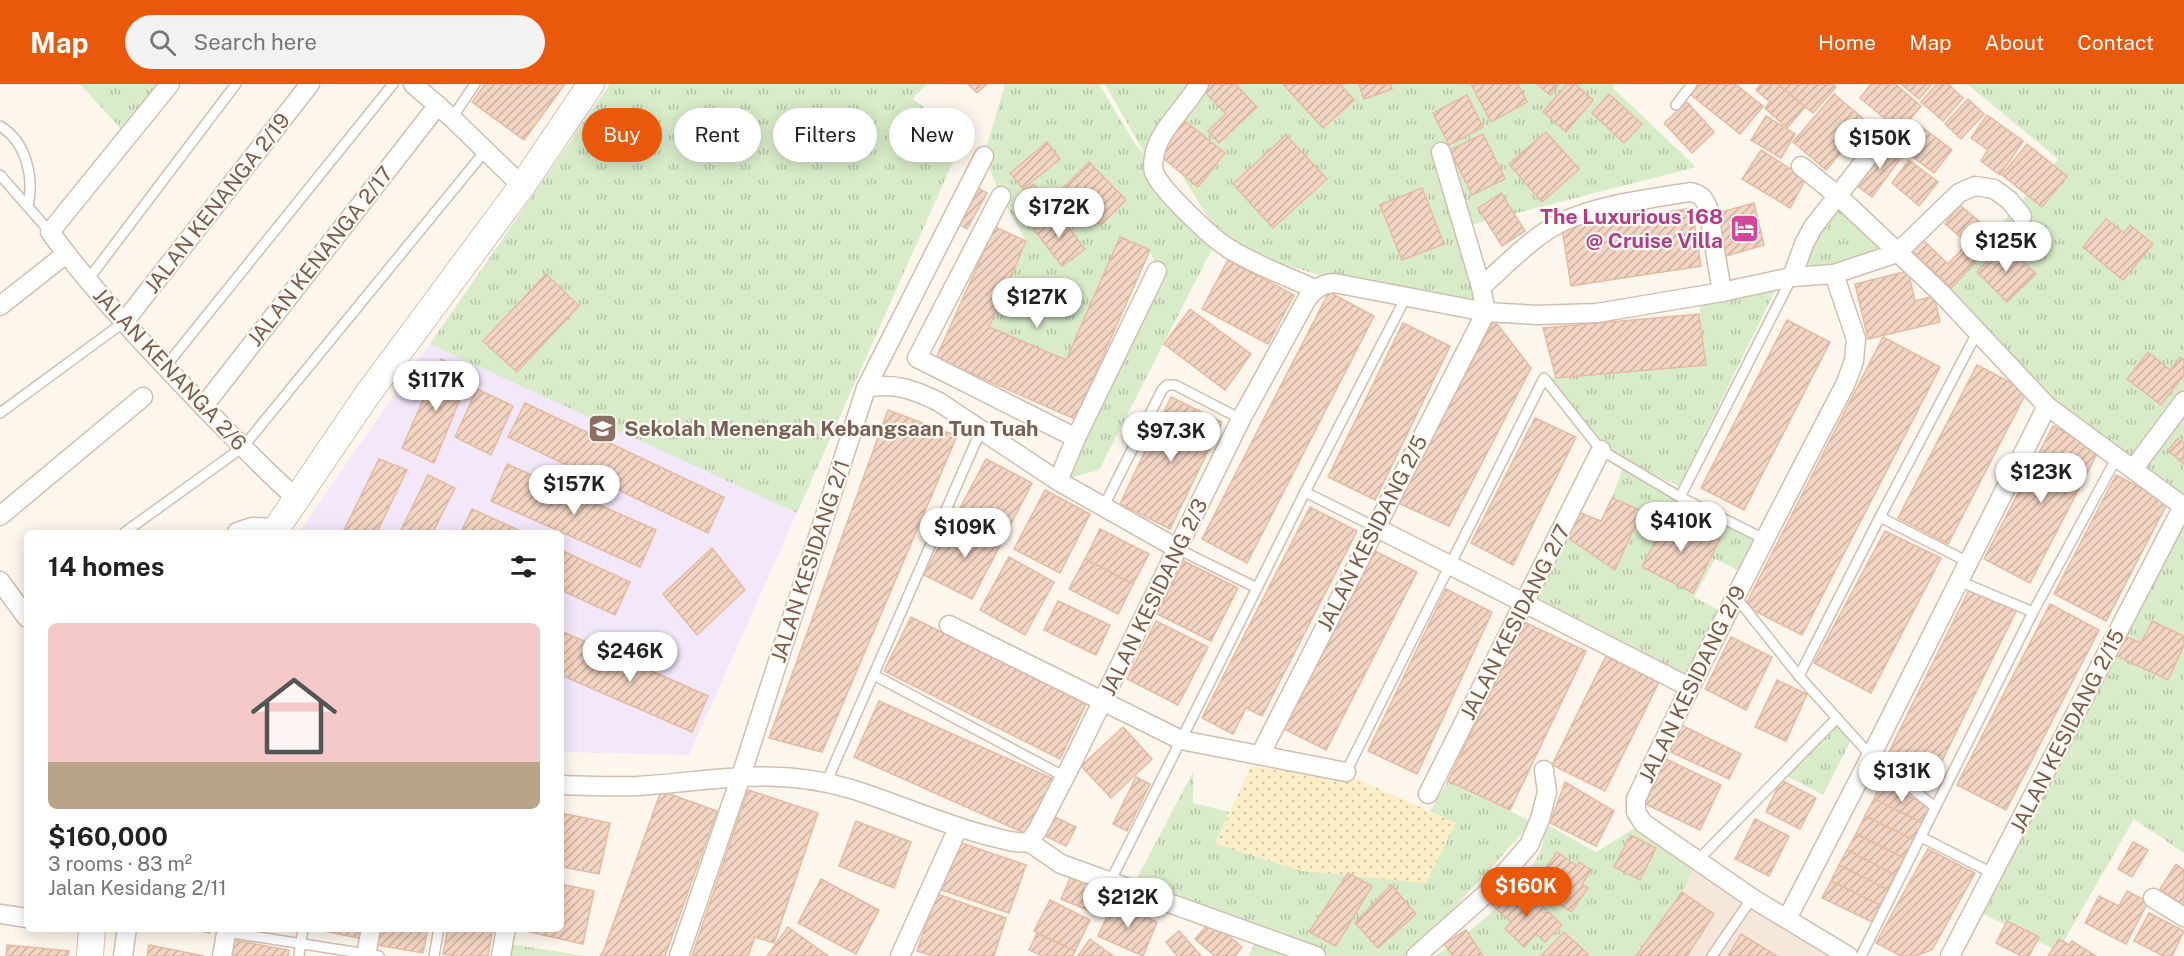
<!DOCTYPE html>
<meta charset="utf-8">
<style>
body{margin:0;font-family:"Public Sans",sans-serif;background:#f2f2f2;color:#222;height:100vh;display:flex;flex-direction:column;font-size:22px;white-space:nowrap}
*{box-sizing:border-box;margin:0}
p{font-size:20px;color:#767676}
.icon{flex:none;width:33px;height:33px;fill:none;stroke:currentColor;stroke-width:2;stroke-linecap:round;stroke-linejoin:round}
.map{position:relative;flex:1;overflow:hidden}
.details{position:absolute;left:24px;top:446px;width:540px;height:402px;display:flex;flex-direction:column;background:#fff;border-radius:9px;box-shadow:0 3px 15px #0003}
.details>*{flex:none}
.guide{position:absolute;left:582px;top:24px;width:570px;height:54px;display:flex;gap:12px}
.price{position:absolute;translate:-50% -51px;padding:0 14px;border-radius:21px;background:#fff;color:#222;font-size:20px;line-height:39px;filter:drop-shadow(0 2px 3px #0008)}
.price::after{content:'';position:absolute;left:50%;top:36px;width:18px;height:14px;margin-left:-9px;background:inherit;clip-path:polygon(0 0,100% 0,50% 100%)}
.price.on{background:#ea580c;color:#fff}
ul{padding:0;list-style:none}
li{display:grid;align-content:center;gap:12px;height:318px;padding:0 24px}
li span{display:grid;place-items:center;height:186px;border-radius:9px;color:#555}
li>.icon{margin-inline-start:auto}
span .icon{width:108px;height:108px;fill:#fffc;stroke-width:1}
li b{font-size:26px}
h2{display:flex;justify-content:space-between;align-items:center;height:72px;padding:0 24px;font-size:26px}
.chip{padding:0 21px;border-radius:27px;background:#fff;box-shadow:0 3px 15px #0003;font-size:21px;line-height:54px}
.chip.on{background:#ea580c;color:#fff}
header{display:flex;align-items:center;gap:36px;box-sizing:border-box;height:84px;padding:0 30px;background:#ea580c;color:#fff}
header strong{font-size:28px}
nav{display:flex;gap:33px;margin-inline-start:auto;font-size:21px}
.search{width:420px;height:54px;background:#f2f2f2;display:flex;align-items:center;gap:15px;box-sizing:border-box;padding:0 21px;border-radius:33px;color:#767676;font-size:22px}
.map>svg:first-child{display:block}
.residential{fill:#f5e8da}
.education{fill:#f3e8fa}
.grass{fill:url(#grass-tufts)}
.sand{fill:url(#sand-dots)}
.building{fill:url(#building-hatch);stroke:#e6bba3;stroke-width:1.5}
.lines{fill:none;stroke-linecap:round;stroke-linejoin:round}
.lane-casing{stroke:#d1beb0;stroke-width:12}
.street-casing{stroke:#d1beb0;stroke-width:21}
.secondary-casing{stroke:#d6c0b0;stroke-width:28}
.lane{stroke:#fff;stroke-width:9}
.street{stroke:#fff;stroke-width:18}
.secondary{stroke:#fff;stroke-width:26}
.labels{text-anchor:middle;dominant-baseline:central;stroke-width:4.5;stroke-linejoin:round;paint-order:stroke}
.street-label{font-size:21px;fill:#7a5c4d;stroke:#fffaf3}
.hotel-label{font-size:21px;font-weight:bold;fill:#b23c85;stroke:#fffaf3;text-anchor:end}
.education-label{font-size:21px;font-weight:bold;fill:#785e54;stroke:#fffaf3;text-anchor:start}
</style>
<header>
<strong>Map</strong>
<div class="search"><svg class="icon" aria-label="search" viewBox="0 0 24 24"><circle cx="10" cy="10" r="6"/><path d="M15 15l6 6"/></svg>Search here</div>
<nav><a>Home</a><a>Map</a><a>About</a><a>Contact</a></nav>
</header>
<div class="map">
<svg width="2184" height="872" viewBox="0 0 2184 872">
<defs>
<pattern id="grass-tufts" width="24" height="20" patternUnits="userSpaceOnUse" patternTransform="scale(1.5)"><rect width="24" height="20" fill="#d8ecc9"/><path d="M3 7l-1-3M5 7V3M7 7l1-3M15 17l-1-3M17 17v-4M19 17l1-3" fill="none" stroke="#b4c2a5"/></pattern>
<pattern id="sand-dots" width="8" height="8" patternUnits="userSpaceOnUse" patternTransform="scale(1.5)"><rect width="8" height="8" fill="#fcefc7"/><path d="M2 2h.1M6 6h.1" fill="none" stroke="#d1c5a4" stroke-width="1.8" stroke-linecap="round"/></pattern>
<pattern id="building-hatch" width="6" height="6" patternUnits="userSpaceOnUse" patternTransform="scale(1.5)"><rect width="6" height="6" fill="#f3d5c3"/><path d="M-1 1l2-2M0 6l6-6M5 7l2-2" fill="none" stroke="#cab0a1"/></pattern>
</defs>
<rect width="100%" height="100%" fill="#fdf6ec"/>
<!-- residential -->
<path class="residential" d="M1683 777 1844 872H1599Z"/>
<!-- education -->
<path class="education" d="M610 0H892L956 46 960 62 689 671 561 668V448H299Z"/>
<!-- grass -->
<g class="grass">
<path d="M80 0H159L121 45Z"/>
<path d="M610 0H927L912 15 956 46 960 62 797 429 430 260Z"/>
<path d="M1005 0H1099L1135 60 1145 70 1105 0H1615L1612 3 1696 83 1463 143 1486 228 1365 205 1226 163 1161 57 1148 74 1217 155 1099 386 1058 397 1157 187 1150 166 1120 154 1066 276 989 243 1026 157 1001 112 984 72Z"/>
<path d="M1967 0H2184V414L2047 322 1941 209 2058 75Z"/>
<path d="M1838 112 1896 167 1792 193Z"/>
<path d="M1776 205 1679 402 1601 366 1544 294 1705 281 1699 217Z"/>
<path d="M1624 380 1764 455 1746 490 1715 475 1694 513 1726 530 1689 603 1524 519 1565 453 1615 485 1642 428 1612 414Z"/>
<path d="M2184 439V769L2134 735 2058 867 1975 826Z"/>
<path d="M1835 641 1851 656 1823 711 1787 692Z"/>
<path d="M1193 688V719L1229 728 1215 760 1456 740 1430 727 1448 697 1532 738 1411 872H1329L1137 794Z"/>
<path d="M1643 739 1698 776 1682 808 1636 872H1435C1472 848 1516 811 1538 772 1543 763 1544 750 1546 740L1596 768Z"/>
<path d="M1257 857 1287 872H1248Z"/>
<path d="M503 859 586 872H500Z"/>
</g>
<!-- sand -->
<path class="sand" d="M1251 682 1359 696 1456 739 1426 799 1302 787 1215 760Z"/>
<!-- building -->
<g class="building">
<path d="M485 0H565L524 56 472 18Z"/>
<path d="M968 0H987L977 9Z"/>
<path d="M1209 0H1235L1257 23 1219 59 1208 47 1226 30 1203 6Z"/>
<path d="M1283 0H1340L1354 16 1323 44Z"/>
<path d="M1359 0H1390L1392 5 1364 15Z"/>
<path d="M1471 0H1518L1527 18 1491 38Z"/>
<path d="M1537 0H1559L1550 11Z"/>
<path d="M1567 0H1575L1593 16 1566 48 1543 28Z"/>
<path d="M1700 0H1735L1763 22 1740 50 1691 11Z"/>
<path d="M1761 0H1778L1805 23 1787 44 1765 24 1770 18 1756 6Z"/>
<path d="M1778 0H1833L1836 3 1813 29Z"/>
<path d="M1871 0H1895L1921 22 1900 47 1860 14Z"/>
<path d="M1901 0H1932L1919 15Z"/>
<path d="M1937 0H1948L1963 14 1943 37 1921 18Z"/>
<path d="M1609 10 1642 40 1624 59 1592 29Z"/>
<path d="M1834 10 1867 38 1826 86 1793 58Z"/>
<path d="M1467 11 1483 43 1449 61 1433 29Z"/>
<path d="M1968 15 1984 30 1961 55 1945 40Z"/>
<path d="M1687 18 1714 48 1692 69 1664 39Z"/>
<path d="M1987 31 2023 57 2000 91 1981 77 1988 66 1971 54Z"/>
<path d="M1766 32 1795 50 1781 74 1751 56Z"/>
<path d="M1185 37 1225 69 1198 103 1158 70Z"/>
<path d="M1919 41 1952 66 1934 89 1901 64Z"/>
<path d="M1546 48 1579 85 1542 118 1509 80Z"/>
<path d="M1483 50 1505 95 1472 111 1450 66Z"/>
<path d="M1286 51 1327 95 1273 144 1233 100Z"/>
<path d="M1047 58 1060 75 1023 105 1010 89Z"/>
<path d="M1887 59 1903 71 1872 113 1856 101Z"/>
<path d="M2027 60 2067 92 2042 123 2002 91Z"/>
<path d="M1761 66 1806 95 1790 124 1742 95Z"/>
<path d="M1909 76 1938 98 1919 122 1892 99Z"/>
<path d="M1089 78 1126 116 1101 141 1085 124 1071 137 1051 116Z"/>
<path d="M1034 100 1052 125 1037 137 1018 112Z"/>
<path d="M976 103 987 109 967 145 957 139Z"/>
<path d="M1422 104 1444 160 1402 176 1380 121Z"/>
<path d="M1501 109 1525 147 1502 162 1478 124Z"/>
<path d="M1754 119 1764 161 1726 172 1714 130Z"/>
<path d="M1960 121 1999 154 1984 173 1945 140Z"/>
<path d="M1692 124 1701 182 1571 202 1562 144Z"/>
<path d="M1057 128 1085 165 1062 182 1034 146Z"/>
<path d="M2106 135 2124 149 2130 141 2153 160 2123 196 2083 163Z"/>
<path d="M995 143 1026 157 989 243 1066 276 1120 153 1150 166 1075 335 936 274Z"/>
<path d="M1919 152 1948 180 1964 163 1978 176 1951 204 1908 163Z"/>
<path d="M2005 159 2036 190 2007 218 1977 188Z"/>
<path d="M1228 176 1294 211 1268 260 1202 225Z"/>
<path d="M1908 187 1915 217 1934 212 1940 238 1868 255 1855 200Z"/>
<path d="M546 190 579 222 517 288 483 257Z"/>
<path d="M1329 208 1374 232 1247 479 1202 455Z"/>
<path d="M1190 225 1251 270 1225 306 1164 260Z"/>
<path d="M1699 230 1706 281 1556 294 1543 244Z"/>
<path d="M1494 236 1531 284 1449 442 1398 419Z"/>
<path d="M1787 236 1830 258 1744 426 1701 404Z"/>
<path d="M1403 239 1450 262 1375 416 1328 393Z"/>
<path d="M1883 253 1940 283 1802 551 1745 522Z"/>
<path d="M2148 268 2170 286 2180 273 2184 276V291L2161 321 2127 295Z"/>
<path d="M441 275 470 290 434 379 402 364Z"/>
<path d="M1977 281 2027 307 1948 460 1898 434Z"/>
<path d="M477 305 513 322 491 371 455 353Z"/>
<path d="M1171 313 1222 338 1170 445 1120 420Z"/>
<path d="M525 319 724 413 708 449 508 353Z"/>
<path d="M888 326 957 352 822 668 769 654Z"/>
<path d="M1535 334 1576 353 1513 481 1471 459Z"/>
<path d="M2053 342 2099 366 2030 499 1984 475Z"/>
<path d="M2178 354 2184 359V380L2168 367Z"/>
<path d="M379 375 407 386 377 448H343Z"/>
<path d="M986 375 1032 399 1006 450 959 426Z"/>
<path d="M507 380 656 446 640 483 491 417Z"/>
<path d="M428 391 455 404 433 448H400Z"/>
<path d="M2116 391 2168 418 2106 537 2054 510Z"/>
<path d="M1045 406 1090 430 1060 489 1014 465Z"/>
<path d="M1612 414 1642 427 1615 486 1565 452 1578 428 1601 437Z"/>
<path d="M1310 423 1357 447 1262 632 1246 624 1233 650 1202 634Z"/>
<path d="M472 425 523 448H461Z"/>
<path d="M1669 430 1720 455 1693 509 1642 483Z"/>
<path d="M978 436 1006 450 972 515 924 491 947 447 968 457Z"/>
<path d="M1100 445 1149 470 1133 500 1085 475Z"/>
<path d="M1885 447 1941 474 1871 609 1814 579Z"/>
<path d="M712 464 745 506 697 551 663 510Z"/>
<path d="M561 466 630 498 615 531 561 506Z"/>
<path d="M1375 467 1417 488 1326 666 1284 645Z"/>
<path d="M1009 473 1054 498 1025 551 980 526Z"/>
<path d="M1085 475 1133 500 1118 530 1069 505Z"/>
<path d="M1184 477 1238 504 1211 557 1157 530Z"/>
<path d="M1970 504 2016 527 1934 693 1888 670Z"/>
<path d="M1446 505 1492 528 1417 690 1368 667Z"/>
<path d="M1058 517 1110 541 1096 571 1044 546Z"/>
<path d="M2050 520 2099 546 2006 726 1957 701Z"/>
<path d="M911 533 1086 620 1060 675 884 587Z"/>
<path d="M1156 537 1208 563 1178 621 1127 595Z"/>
<path d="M2152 537 2184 552V561L2168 596 2115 571 2124 552 2141 559Z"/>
<path d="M1524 538 1586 567 1510 726 1448 697Z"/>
<path d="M561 547 708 612 692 648 561 591Z"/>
<path d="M1731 553 1772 573 1746 626 1705 605Z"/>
<path d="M1606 572 1659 598 1605 707 1552 681Z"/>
<path d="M1777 596 1807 610 1786 657 1755 643Z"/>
<path d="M879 617 1053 695 1029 751 854 673Z"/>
<path d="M1677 639 1741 670 1729 695 1664 665Z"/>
<path d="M1123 643 1152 675 1111 714 1081 682Z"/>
<path d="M1666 675 1721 701 1700 746 1645 720Z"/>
<path d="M1136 693 1150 700 1127 747 1113 740Z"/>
<path d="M1781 696 1816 714 1800 745 1766 728Z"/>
<path d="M1565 698 1614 727 1596 762 1550 739Z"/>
<path d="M1881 699 1931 723 1923 739 1874 715Z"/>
<path d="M748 706 818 729 774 859 755 853 748 872H692Z"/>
<path d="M661 707 717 727 665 872H600L603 868Z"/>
<path d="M1874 715 1923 739 1914 756 1865 732Z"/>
<path d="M561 729 610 739 599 790 561 783Z"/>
<path d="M1053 732 1076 743 1066 762 1043 751Z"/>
<path d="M1865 732 1914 756 1904 774 1856 750Z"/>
<path d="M1755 735 1789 752 1769 792 1735 775Z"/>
<path d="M856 737 911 758 894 804 839 782Z"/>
<path d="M1856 750 1904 774 1895 791 1847 766Z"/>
<path d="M1631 751 1656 764 1640 796 1614 783Z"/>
<path d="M959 758 1026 781 1009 829 942 806Z"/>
<path d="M2133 758 2148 766 2132 793 2118 785Z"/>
<path d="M1928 765 1975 789 1932 866 1915 872H1901L1876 859Z"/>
<path d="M1847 766 1895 791 1888 806 1839 781Z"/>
<path d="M1557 768 1577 782 1579 778 1591 786 1582 800 1588 804 1571 828 1526 797 1536 783 1543 788Z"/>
<path d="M2176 780 2184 786V822L2160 805Z"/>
<path d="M1839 781 1888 806 1880 821 1831 797Z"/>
<path d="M1348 789 1372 802 1336 862 1309 848Z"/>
<path d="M1071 792 1102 805 1092 828 1061 815Z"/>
<path d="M821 795 879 826 856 870 798 839Z"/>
<path d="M1831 797 1880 821 1872 838 1822 814Z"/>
<path d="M561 800 594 807 583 860 525 847V844H561Z"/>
<path d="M1391 801 1416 830 1378 864 1355 839Z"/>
<path d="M1506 803 1526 822 1534 814 1562 841 1545 858 1536 850 1524 863 1505 845 1511 838 1491 820Z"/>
<path d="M2127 807 2148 818 2126 860 2085 839 2099 812 2119 822Z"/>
<path d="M1682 808 1714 830 1687 872H1636Z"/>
<path d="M937 810 1006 834 994 872H933L917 867Z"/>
<path d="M1050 816 1090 836 1075 867 1034 847Z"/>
<path d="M1113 819 1157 838 1143 872 1098 852Z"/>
<path d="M2149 829 2184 847 2172 872H2163L2134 857Z"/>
<path d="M1211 837 1242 863 1235 872H1215L1195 855Z"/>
<path d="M2007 837 2039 853 2029 872H2021L1996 859Z"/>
<path d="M788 843 828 872H767Z"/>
<path d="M188 844H211L210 849Z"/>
<path d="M309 844H361L359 854Z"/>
<path d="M379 844H428L423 869 376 861Z"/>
<path d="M448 844H493L488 872H456L443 870Z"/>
<path d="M1466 846 1483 872H1453L1444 860Z"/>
<path d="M1179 847 1201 872H1177L1166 858Z"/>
<path d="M1564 848 1588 870 1586 872H1541Z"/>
<path d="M1037 849 1075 867 1072 872H1042L1029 866Z"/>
<path d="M1741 850 1777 872H1728Z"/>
<path d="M1090 855 1113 872H1078Z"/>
<path d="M2059 855 2069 861 2072 857 2096 872H2048Z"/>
<path d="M233 856 289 866 288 872H230Z"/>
<path d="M7 861 69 867 68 872H6Z"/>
<path d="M149 861 204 872H147Z"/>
</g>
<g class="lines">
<defs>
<g id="lane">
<path d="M1676 21 1692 0"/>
<path d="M452 34 475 0"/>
<path d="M0 42C27 58 34 94 28 122"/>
<path d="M0 91 50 148"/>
<path d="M87 197 236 0"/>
<path d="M165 283 393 0"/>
<path d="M0 329 124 238"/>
<path d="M1305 408 1375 443"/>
<path d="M1680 413 1792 193"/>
<path d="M1103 424 1162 306 1167 301H1175L1241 335"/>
<path d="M1880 433 1968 478"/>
<path d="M125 448 243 363 486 66"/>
<path d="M1178 465 1257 504"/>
<path d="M1959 497 2033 528"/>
<path d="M1735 512 1799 592 1871 672 1935 723"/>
<path d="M874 591 1065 693"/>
<path d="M1799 592 1880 433 1978 247"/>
<path d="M1346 688 1544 294 1601 366 1680 413 1764 455"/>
<path d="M826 699 981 346"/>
<path d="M1921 753 1994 790"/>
<path d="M1698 776 1837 634"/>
<path d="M1110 798 1305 408 1406 213"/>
<path d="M227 848 379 872"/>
<path d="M299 872 303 844"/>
<path d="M434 872 439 844"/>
<path d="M1712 872 1752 814"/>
<path d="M1861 872 2033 528 2117 373"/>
</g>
<g id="street">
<path d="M170 0 50 148C95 209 147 264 199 318 231 351 262 384 297 415"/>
<path d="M413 0 452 34 522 102"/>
<path d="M1199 0C1187 23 1156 48 1154 74 1153 78 1153 84 1154 88 1160 105 1212 154 1228 164 1255 181 1286 192 1315 205"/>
<path d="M1801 82 1838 112 1941 209 2047 322 2184 423"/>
<path d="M1001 112 917 274 1076 354"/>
<path d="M1834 190 1856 255 1854 277 1845 301C1773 438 1702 576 1636 715V728L1643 739 1752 814 1848 872"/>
<path d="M1792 193 1804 160 1813 143 1875 64"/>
<path d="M1481 203C1505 182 1535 150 1564 137 1602 120 1649 115 1690 108 1701 110 1704 114 1708 124L1722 208"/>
<path d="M0 222 66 170"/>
<path d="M124 238 310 0"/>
<path d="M866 304C894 298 915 306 939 318L1058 397 1178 465"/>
<path d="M203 323 438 21"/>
<path d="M2134 384 2184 317"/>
<path d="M1058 397 1076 354 1157 187"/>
<path d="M0 432 143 313"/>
<path d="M1375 443 1689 603"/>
<path d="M237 448 252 443 277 444"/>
<path d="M0 497 27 534"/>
<path d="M949 541 1181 656 1346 688"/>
<path d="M1260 671 1486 228 1481 203 1441 68"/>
<path d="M561 701C587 702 613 703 638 702 715 697 774 682 851 705 897 719 941 740 989 752 1002 755 1015 760 1029 758L1061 780 1316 872"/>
<path d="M1428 710 1601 366"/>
<path d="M1029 758 1037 747 1070 683 1241 335 1307 215C1315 205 1321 200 1334 199L1486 228 1537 231 1597 229 1722 208 1792 193 1834 190 1897 169 1959 109 1975 102 1994 105 2009 116 2022 132"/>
<path d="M2153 814 2184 833"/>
<path d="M0 830 27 834"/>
<path d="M1787 835 1871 672 2047 322"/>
<path d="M123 872 127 844"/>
<path d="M222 872 227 844"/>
<path d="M366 872 371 844"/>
<path d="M501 872 506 844"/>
<path d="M679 872 741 692 866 304 984 72"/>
<path d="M900 872 958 744"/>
<path d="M1416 872 1489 807 1529 761 1540 735 1547 708 1544 686"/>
<path d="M1950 872 2183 422"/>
</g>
<g id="secondary">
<path d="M274 448 367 311 522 102 591 0"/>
<path d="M90 872 92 844"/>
</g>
</defs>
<!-- lane casing -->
<use href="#lane" class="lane-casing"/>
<!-- street casing -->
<use href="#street" class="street-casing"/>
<!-- secondary casing -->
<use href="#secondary" class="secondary-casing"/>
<!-- lane -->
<use href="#lane" class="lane"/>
<!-- street -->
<use href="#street" class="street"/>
<!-- secondary -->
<use href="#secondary" class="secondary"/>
</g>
<!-- icons -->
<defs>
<symbol id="hotel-square" viewBox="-11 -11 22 22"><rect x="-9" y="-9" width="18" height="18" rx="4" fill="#d1479c" stroke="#fffaf3"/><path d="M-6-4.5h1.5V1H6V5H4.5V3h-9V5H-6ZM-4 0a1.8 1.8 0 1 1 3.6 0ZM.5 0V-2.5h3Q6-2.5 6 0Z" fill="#fff"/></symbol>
<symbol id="school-square" viewBox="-11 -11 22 22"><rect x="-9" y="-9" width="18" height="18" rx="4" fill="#8d6e63" stroke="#fffaf3"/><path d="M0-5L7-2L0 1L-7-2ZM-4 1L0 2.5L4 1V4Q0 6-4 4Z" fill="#fff"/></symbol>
</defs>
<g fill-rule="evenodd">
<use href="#hotel-square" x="1728" y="128" width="33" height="33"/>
<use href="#school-square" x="586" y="328" width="33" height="33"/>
</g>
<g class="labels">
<!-- street labels -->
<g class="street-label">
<text transform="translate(217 119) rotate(-52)">JALAN KENANGA 2/19</text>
<text transform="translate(320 172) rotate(-52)">JALAN KENANGA 2/17</text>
<text transform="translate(170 285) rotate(47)">JALAN KENANGA 2/6</text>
<text transform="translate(1372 449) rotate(-63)">JALAN KESIDANG 2/5</text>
<text transform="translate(810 477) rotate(-72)">JALAN KESIDANG 2/1</text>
<text transform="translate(1154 513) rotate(-64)">JALAN KESIDANG 2/3</text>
<text transform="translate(1515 538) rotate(-63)">JALAN KESIDANG 2/7</text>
<text transform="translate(1692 600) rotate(-64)">JALAN KESIDANG 2/9</text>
<text transform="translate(2067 647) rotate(-63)">JALAN KESIDANG 2/15</text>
</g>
<!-- hotel labels -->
<g class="hotel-label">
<text x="1723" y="132">The Luxurious 168<tspan x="1723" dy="24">@ Cruise Villa</tspan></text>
</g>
<!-- education labels -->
<g class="education-label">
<text x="624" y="344">Sekolah Menengah Kebangsaan Tun Tuah</text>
</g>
</g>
</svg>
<b class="price" style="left:1880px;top:86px">$150K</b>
<b class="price" style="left:1059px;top:155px">$172K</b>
<b class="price" style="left:2006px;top:189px">$125K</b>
<b class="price" style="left:1037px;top:245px">$127K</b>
<b class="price" style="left:436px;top:328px">$117K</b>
<b class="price" style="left:1171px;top:379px">$97.3K</b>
<b class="price" style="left:2041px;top:420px">$123K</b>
<b class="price" style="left:574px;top:432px">$157K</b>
<b class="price" style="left:1681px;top:469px">$410K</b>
<b class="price" style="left:965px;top:475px">$109K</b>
<b class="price" style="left:630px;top:599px">$246K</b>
<b class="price" style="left:1902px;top:719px">$131K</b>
<b class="price on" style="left:1526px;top:834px">$160K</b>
<b class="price" style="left:1128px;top:845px">$212K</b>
<div class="guide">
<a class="chip on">Buy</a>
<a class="chip">Rent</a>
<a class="chip">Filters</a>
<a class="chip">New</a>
</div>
<section class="details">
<h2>14 homes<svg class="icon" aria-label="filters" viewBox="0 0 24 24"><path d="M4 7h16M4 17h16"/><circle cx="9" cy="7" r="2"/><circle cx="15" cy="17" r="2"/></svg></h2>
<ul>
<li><span style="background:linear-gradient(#f6c9c9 75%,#b9a48a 0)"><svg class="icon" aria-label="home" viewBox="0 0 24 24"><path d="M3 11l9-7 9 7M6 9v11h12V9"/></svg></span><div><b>$160,000</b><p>3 rooms · 83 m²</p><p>Jalan Kesidang 2/11</p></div></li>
</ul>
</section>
</div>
